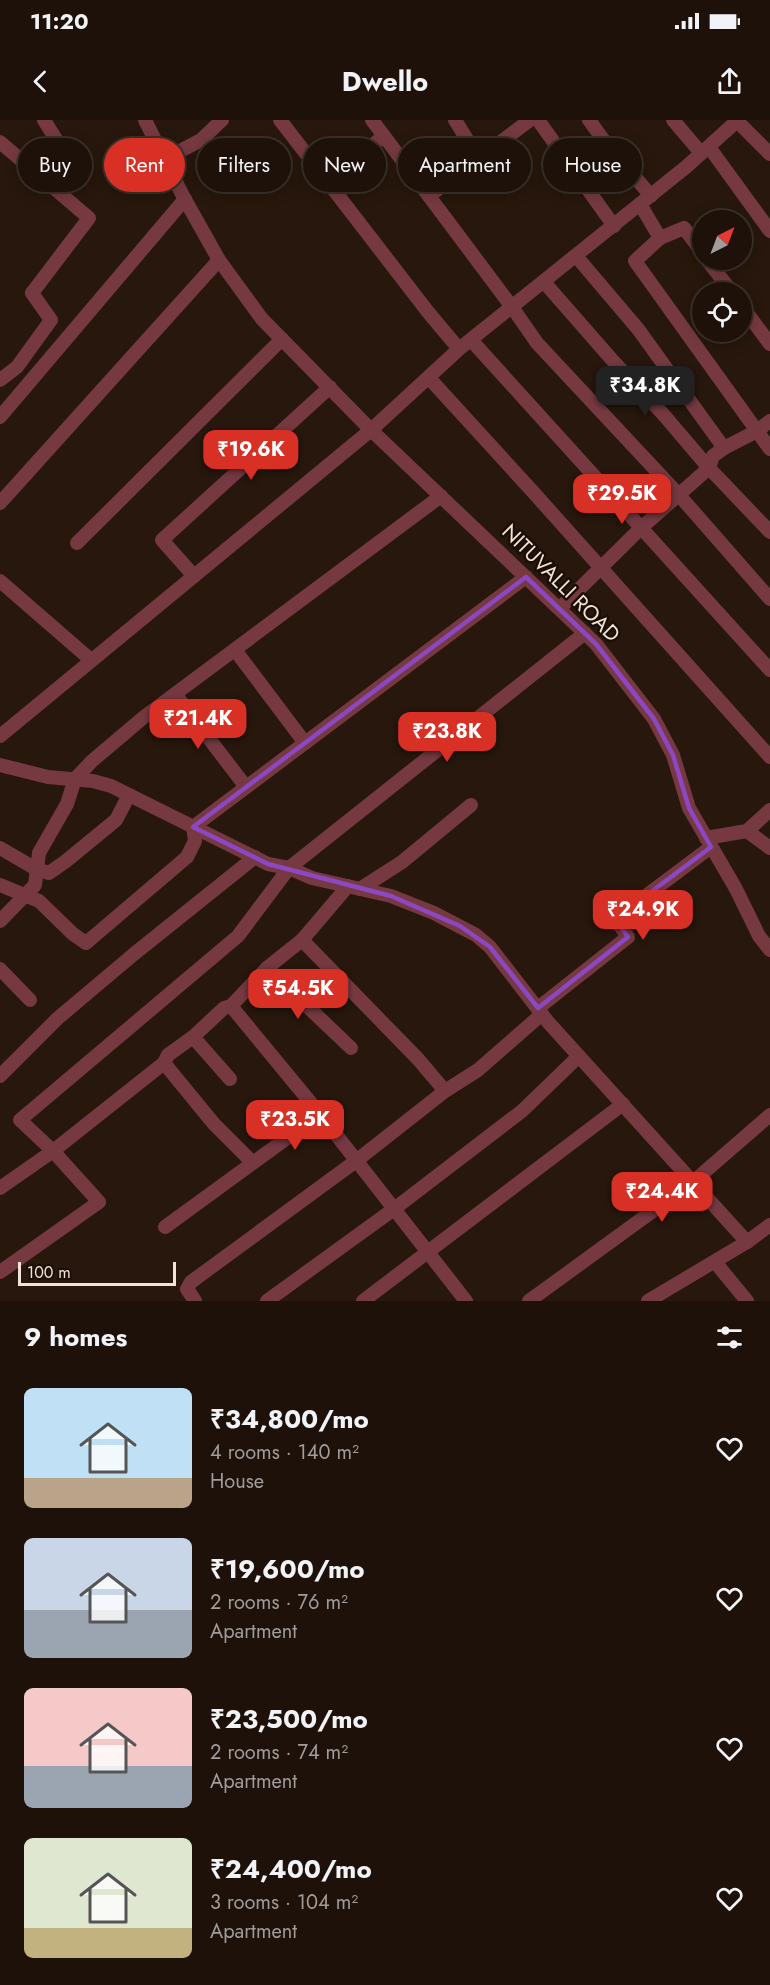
<!DOCTYPE html>
<meta charset="utf-8">
<style>
body{margin:0;font-family:Jost,sans-serif;background:#2a1f17;color:#f1f3f6;height:100vh;display:flex;flex-direction:column;font-size:22px;white-space:nowrap}
*{box-sizing:border-box;margin:0}
p{font-size:20px;color:#a09d9c}
.icon{flex:none;width:33px;height:33px;fill:none;stroke:currentColor;stroke-width:2;stroke-linecap:round;stroke-linejoin:round}
.map{position:relative;height:1181px;overflow:hidden}
.side{display:flex;flex-direction:column;background:#1d1109;flex:1}
.side>*{flex:none}
.top-card{position:absolute;left:18px;top:18px;width:735px;height:54px;display:flex;gap:12px}
.needle{width:39px;rotate:42deg}
.controls{position:absolute;left:692px;top:90px;display:grid;gap:12px}
.controls a{display:grid;place-items:center;width:60px;height:60px;border-radius:50%;background:#1d1109;box-shadow:0 3px 15px #0003,0 0 0 2px #3b312a;font-size:30px}
.scale{position:absolute;left:18px;bottom:15px;width:158px;box-sizing:border-box;padding-left:6px;border:3px solid #efe3dc;border-top:0;font-size:16px;line-height:21px;white-space:nowrap;color:#efe3dc;-webkit-text-stroke:4px #1d0e05;paint-order:stroke}
.price{position:absolute;translate:-50% -51px;padding:0 14px;border-radius:12px;background:#d93025;color:#fff;font-size:20px;line-height:39px;filter:drop-shadow(0 2px 3px #0008)}
.price::after{content:'';position:absolute;left:50%;top:36px;width:18px;height:14px;margin-left:-9px;background:inherit;clip-path:polygon(0 0,100% 0,50% 100%)}
.price.selected{background:#222;color:#fff}
ul{padding:0;list-style:none}
li{display:flex;align-items:center;gap:18px;height:150px;padding:0 24px}
li span{display:grid;place-items:center;flex:none;width:168px;height:120px;border-radius:9px;color:#555}
li>.icon{margin-inline-start:auto}
span .icon{width:72px;height:72px;fill:#fffc;stroke-width:1}
li b{font-size:26px}
h2{display:flex;justify-content:space-between;align-items:center;height:72px;padding:0 24px;font-size:26px}
.tag{padding:0 21px;border-radius:27px;background:#1d1109;box-shadow:0 3px 15px #0003,0 0 0 2px #3b312a;font-size:21px;line-height:54px}
.tag.selected{background:#d93025;color:#fff}
.status{display:flex;justify-content:space-between;align-items:center;height:42px;padding:0 30px;background:#1d1109;direction:ltr}
.status svg{height:16px;fill:currentColor}
header{display:flex;justify-content:space-between;align-items:center;height:78px;padding:0 24px;background:#1d1109;font-size:27px;font-weight:700}
.map>svg:first-child{display:block}
.lines{fill:none;stroke-linecap:round;stroke-linejoin:round}
.minor{stroke:#763941;stroke-width:14}
.marked{fill:none;stroke:#8c47c3;stroke-width:4.5;stroke-linejoin:round}
.labels{text-anchor:middle;dominant-baseline:central;stroke-width:5;stroke-linejoin:round;paint-order:stroke}
.street-label{font-size:21px;fill:#efe3dc;stroke:#1d0e05}
</style>
<div class="status"><b>11:20</b><svg viewBox="0 0 49 12"><path d="M0 12V9h3v3zM5 12V6h3v6zM10 12V3h3v9zM15 12V0h3v12zM26 1h20v11H26zM47 4h2v5h-2z"/></svg></div>
<header><svg class="icon" aria-label="back" viewBox="0 0 24 24"><path d="M15 5l-7 7 7 7"/></svg>Dwello<svg class="icon" aria-label="share" viewBox="0 0 24 24"><path d="M12 15V3M7 8l5-5 5 5M5 13v7h14v-7"/></svg></header>
<div class="map">
<svg width="770" height="1181" viewBox="0 0 770 1181">
<rect width="100%" height="100%" fill="#27170c"/>
<g class="lines">
<!-- minor -->
<g class="minor">
<path d="M44 0 78 55"/>
<path d="M145 0 183 76 219 140 262 199 371 310 596 524 654 599 673 635 689 688 736 769 759 816 770 830"/>
<path d="M280 0 428 192 459 229"/>
<path d="M372 0 512 187 537 223 679 375 770 479"/>
<path d="M455 0 479 39"/>
<path d="M538 0 614 106"/>
<path d="M589 0 602 18 651 76"/>
<path d="M673 0 701 33"/>
<path d="M737 1 770 34"/>
<path d="M0 22 89 98 32 173 51 200 17 247 0 260"/>
<path d="M709 27 770 111"/>
<path d="M165 39 201 20 222 0"/>
<path d="M327 61 384 16"/>
<path d="M429 76 530 0"/>
<path d="M640 84 660 118 635 141 770 329"/>
<path d="M660 118 684 108 702 132"/>
<path d="M707 140 732 172"/>
<path d="M544 162 614 242 663 294 709 348 770 412"/>
<path d="M741 185 770 224"/>
<path d="M471 220 770 550"/>
<path d="M429 258 534 373 770 637"/>
<path d="M0 297 185 79"/>
<path d="M724 328 757 311 770 301"/>
<path d="M0 383 219 140"/>
<path d="M77 423 282 219"/>
<path d="M194 456 162 420 330 267"/>
<path d="M0 461 91 540"/>
<path d="M560 488 641 408 709 348 713 336 724 328 638 209 576 136"/>
<path d="M235 530 305 623"/>
<path d="M175 574 246 667"/>
<path d="M0 616 371 310 459 229 686 47 738 0"/>
<path d="M0 645 48 657 93 661 111 666 268 744 289 748 312 758 391 776 434 793 476 815 490 827 548 902 747 1122"/>
<path d="M747 711 770 728"/>
<path d="M706 718 747 711 770 690"/>
<path d="M0 728 36 749 49 753 66 741 116 700 129 675"/>
<path d="M0 765 39 781 73 814 86 823 187 737 195 721 193 707 526 457"/>
<path d="M360 769 402 742 471 685"/>
<path d="M0 801 35 765 39 733 67 684 75 659 92 641 144 597 441 376"/>
<path d="M302 820 418 939 445 971"/>
<path d="M267 848 351 928"/>
<path d="M0 849 30 880"/>
<path d="M231 886 320 994 466 1181"/>
<path d="M538 888 628 817 615 799 711 727"/>
<path d="M193 917 230 959"/>
<path d="M164 943 214 1004 252 1042"/>
<path d="M0 956 58 898 134 834 255 737"/>
<path d="M0 1068 53 1031 164 943 168 935 193 917 224 888 231 886 267 848 302 820 348 766"/>
<path d="M165 1107 320 994"/>
<path d="M715 1142 747 1181"/>
<path d="M0 1152 99 1082 53 1031 20 1000 238 816 289 748 585 513"/>
<path d="M195 1181 187 1169 191 1162 356 1041 445 971 478 950 542 894"/>
<path d="M267 1181 394 1089 522 991 579 936"/>
<path d="M363 1181 623 984"/>
<path d="M529 1181 694 1061 770 995"/>
<path d="M648 1181 747 1122 770 1105"/>
</g>
</g>
<!-- marked area -->
<path class="marked" d="M526 457 596 524 654 599 673 635 689 688 711 727 615 799 628 817 538 888 490 827 460 806 391 776 268 744 193 707Z"/>
<g class="labels">
<!-- street labels -->
<g class="street-label">
<text transform="translate(561 463) rotate(45)">NITUVALLI ROAD</text>
</g>
</g>
</svg>
<div class="controls">
<a><svg class="needle" viewBox="-14 -14 28 28"><path d="M0-13l5 13h-10z" fill="#e53935"/><path d="M0 13l5-13h-10z" fill="#a09d9c"/></svg></a>
<a><svg class="icon" aria-label="locate" viewBox="0 0 24 24"><circle cx="12" cy="12" r="6"/><path d="M12 2v4M12 18v4M2 12h4M18 12h4"/></svg></a>
</div>
<div class="scale">100 m</div>
<b class="price selected" style="left:645px;top:297px">₹34.8K</b>
<b class="price" style="left:251px;top:361px">₹19.6K</b>
<b class="price" style="left:622px;top:405px">₹29.5K</b>
<b class="price" style="left:198px;top:630px">₹21.4K</b>
<b class="price" style="left:447px;top:643px">₹23.8K</b>
<b class="price" style="left:643px;top:821px">₹24.9K</b>
<b class="price" style="left:298px;top:900px">₹54.5K</b>
<b class="price" style="left:295px;top:1031px">₹23.5K</b>
<b class="price" style="left:662px;top:1103px">₹24.4K</b>
<div class="top-card">
<a class="tag">Buy</a>
<a class="tag selected">Rent</a>
<a class="tag">Filters</a>
<a class="tag">New</a>
<a class="tag">Apartment</a>
<a class="tag">House</a>
</div>
</div>
<section class="side">
<h2>9 homes<svg class="icon" aria-label="filters" viewBox="0 0 24 24"><path d="M4 7h16M4 17h16"/><circle cx="9" cy="7" r="2"/><circle cx="15" cy="17" r="2"/></svg></h2>
<ul>
<li><span style="background:linear-gradient(#bfe0f5 75%,#b9a48a 0)"><svg class="icon" aria-label="home" viewBox="0 0 24 24"><path d="M3 11l9-7 9 7M6 9v11h12V9"/></svg></span><div><b>₹34,800/mo</b><p>4 rooms · 140 m²</p><p>House</p></div><svg class="icon" aria-label="heart" viewBox="0 0 24 24"><path d="M12 20l-8-8c-3-5 5-10 8-4 3-6 11-1 8 4z"/></svg></li>
<li><span style="background:linear-gradient(#c9d6e8 60%,#9aa5b1 0)"><svg class="icon" aria-label="home" viewBox="0 0 24 24"><path d="M3 11l9-7 9 7M6 9v11h12V9"/></svg></span><div><b>₹19,600/mo</b><p>2 rooms · 76 m²</p><p>Apartment</p></div><svg class="icon" aria-label="heart" viewBox="0 0 24 24"><path d="M12 20l-8-8c-3-5 5-10 8-4 3-6 11-1 8 4z"/></svg></li>
<li><span style="background:linear-gradient(#f6c9c9 65%,#9aa5b1 0)"><svg class="icon" aria-label="home" viewBox="0 0 24 24"><path d="M3 11l9-7 9 7M6 9v11h12V9"/></svg></span><div><b>₹23,500/mo</b><p>2 rooms · 74 m²</p><p>Apartment</p></div><svg class="icon" aria-label="heart" viewBox="0 0 24 24"><path d="M12 20l-8-8c-3-5 5-10 8-4 3-6 11-1 8 4z"/></svg></li>
<li><span style="background:linear-gradient(#dfe7d0 75%,#c2b280 0)"><svg class="icon" aria-label="home" viewBox="0 0 24 24"><path d="M3 11l9-7 9 7M6 9v11h12V9"/></svg></span><div><b>₹24,400/mo</b><p>3 rooms · 104 m²</p><p>Apartment</p></div><svg class="icon" aria-label="heart" viewBox="0 0 24 24"><path d="M12 20l-8-8c-3-5 5-10 8-4 3-6 11-1 8 4z"/></svg></li>
</ul>
</section>
